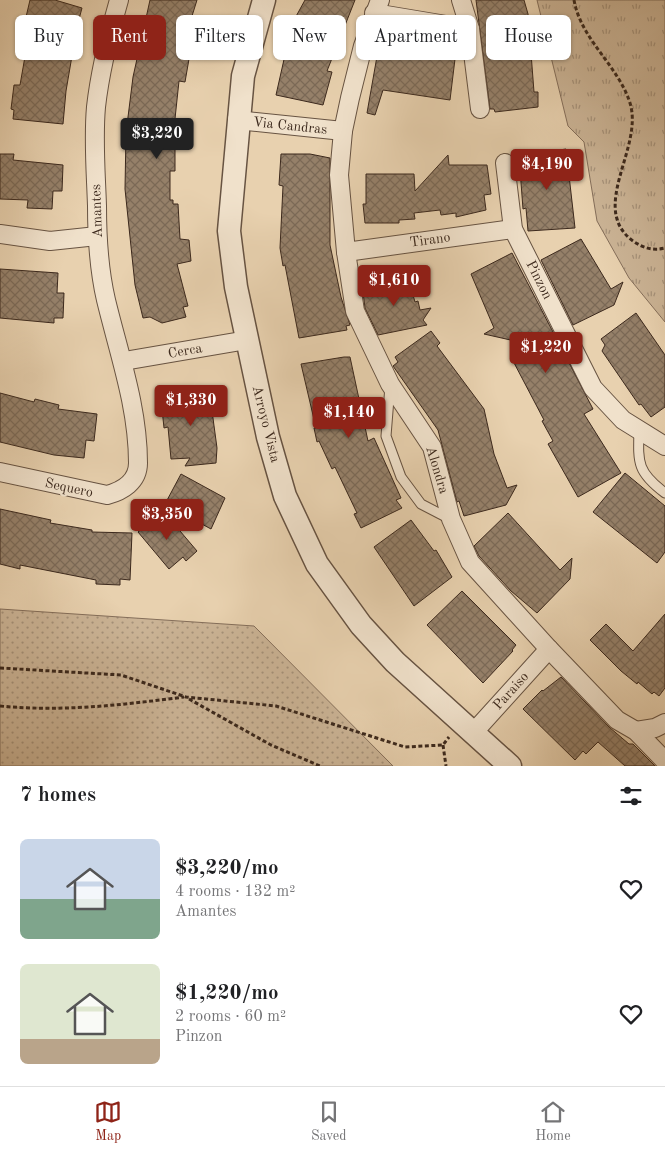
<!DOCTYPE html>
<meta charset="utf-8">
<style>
body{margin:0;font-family:"Old Standard TT",serif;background:#f6f6f6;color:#202124;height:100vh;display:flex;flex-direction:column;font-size:19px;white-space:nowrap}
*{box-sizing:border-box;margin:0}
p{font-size:16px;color:#757577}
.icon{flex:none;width:28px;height:28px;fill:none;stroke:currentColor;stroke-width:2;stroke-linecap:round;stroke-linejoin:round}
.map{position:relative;height:766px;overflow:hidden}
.panel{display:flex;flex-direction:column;background:#fff;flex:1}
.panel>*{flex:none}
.guide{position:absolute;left:15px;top:15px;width:635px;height:45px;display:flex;gap:10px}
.price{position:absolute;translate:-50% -42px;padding:0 11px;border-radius:5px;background:#8f2418;color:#fff;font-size:16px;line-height:32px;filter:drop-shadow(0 1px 2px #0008)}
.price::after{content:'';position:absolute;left:50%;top:30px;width:15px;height:11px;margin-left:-8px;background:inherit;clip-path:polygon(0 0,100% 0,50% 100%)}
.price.on{background:#222;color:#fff}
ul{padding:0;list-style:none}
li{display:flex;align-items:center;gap:15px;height:125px;padding:0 20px}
li span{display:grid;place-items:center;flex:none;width:140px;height:100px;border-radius:8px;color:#555}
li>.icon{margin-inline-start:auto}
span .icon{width:60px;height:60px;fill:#fffc;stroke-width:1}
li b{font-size:21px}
h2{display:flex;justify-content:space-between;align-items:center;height:60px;padding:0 20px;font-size:21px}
.pill{padding:0 18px;border-radius:8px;background:#fff;box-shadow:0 1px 4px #0004;font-size:18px;line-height:45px}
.pill.on{background:#8f2418;color:#fff}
.tab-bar{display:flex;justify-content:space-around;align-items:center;height:70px;border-top:1px solid #e0e0e0;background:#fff;font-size:14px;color:#757577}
.tab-bar a{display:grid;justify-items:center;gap:2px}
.tab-bar .on{color:#8f2418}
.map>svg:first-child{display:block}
.grass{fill:url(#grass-tufts);stroke:#846e5a}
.park{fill:url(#park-dots);stroke:#846e5a}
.building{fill:url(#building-cross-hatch);stroke:#3c291d}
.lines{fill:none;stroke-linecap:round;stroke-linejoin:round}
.service-casing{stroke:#675342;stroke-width:11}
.minor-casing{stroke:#675342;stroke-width:20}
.tertiary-casing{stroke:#675342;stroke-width:25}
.path{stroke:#3c291d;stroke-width:3;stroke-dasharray:4 2.5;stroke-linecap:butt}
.service{stroke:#f0e1cb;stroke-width:9}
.minor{stroke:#f0e1cb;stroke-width:18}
.tertiary{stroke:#f0e1cb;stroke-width:22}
.labels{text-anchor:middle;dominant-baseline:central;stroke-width:4;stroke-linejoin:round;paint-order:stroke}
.street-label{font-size:14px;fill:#3c291d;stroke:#f0e1cb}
</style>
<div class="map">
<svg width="665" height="766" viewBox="0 0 665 766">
<defs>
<pattern id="grass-tufts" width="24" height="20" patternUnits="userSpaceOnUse" patternTransform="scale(1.25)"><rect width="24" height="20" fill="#cbb496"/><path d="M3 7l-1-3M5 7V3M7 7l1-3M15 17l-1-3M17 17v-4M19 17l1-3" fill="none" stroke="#a6927a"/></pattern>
<pattern id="park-dots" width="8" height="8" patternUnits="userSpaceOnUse" patternTransform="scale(1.25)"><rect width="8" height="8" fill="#cbb496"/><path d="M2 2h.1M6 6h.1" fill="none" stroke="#a6927a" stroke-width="1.8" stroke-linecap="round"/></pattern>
<pattern id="building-cross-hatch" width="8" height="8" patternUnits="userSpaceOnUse" patternTransform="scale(1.25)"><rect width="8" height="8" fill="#958069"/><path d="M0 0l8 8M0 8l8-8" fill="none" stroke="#7b6956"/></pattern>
</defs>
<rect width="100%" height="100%" fill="#e8d1af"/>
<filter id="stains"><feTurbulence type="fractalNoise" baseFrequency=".004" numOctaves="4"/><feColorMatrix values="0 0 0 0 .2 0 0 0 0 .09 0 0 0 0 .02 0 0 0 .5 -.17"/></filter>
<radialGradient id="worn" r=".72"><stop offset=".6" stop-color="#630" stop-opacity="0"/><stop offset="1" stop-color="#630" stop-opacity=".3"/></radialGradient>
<!-- grass -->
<path class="grass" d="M537 0H665V322L629 278 597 221 584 142 568 126Z"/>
<!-- park -->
<path class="park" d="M0 609 254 626 393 766H0Z"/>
<!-- building -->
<g class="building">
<path d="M30 0H55L82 8 71 49 73 50 66 91 63 124 13 119 14 110 11 109 14 85H20L30 28 31 18 26 17Z"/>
<path d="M150 0H197L192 16 196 17 186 59H189L185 82 179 81 172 147H175V171H170V200H173V204H178L180 239 189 240 191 261 177 264 188 306 183 307 186 317 162 323 150 317 143 318 135 285 125 189 126 133 133 77Z"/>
<path d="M305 0H355L327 71 332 72 323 105 276 95 285 55 286 56 291 33 288 31Z"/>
<path d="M476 0H524L528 14 534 92H538V107L495 112 494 109H490Z"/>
<path d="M393 41 415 45V48L450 54V58L455 59 450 100 383 90 375 115 367 113 379 45 386 46V42L393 43Z"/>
<path d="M566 149 575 228 528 231 526 208 523 209 519 156Z"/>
<path d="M0 154H14L13 160 63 165 62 191H53L52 209 27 208 28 200 0 199Z"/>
<path d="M281 154H310L330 158V245L341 297 350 325 346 326 347 330 299 338 285 265 283 266 280 248 283 186 279 185Z"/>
<path d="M448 155 449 165H487L491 194 484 195 486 210 456 217V213L441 215 440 210 414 213 415 219 399 220V223H365L363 204H366V174H414L415 191Z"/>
<path d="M581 239 611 289 623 282 614 305 573 325 541 260Z"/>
<path d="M512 253 593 409 584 414 621 473 578 497 548 444 553 441 542 421 544 420 512 359 537 346 484 334 494 328 471 274Z"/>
<path d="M0 269 58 273 57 293H64L63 318H54V323L0 318Z"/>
<path d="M407 274 415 302 418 301 420 310 431 308 423 320 427 325 378 335 365 308 363 292 386 286 385 279Z"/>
<path d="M636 313 665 355V407L651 417 641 404 639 405 602 351 605 345 601 339Z"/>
<path d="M431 331 440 343 437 346 484 409 494 454 507 488 517 485 506 505 464 516 459 501 457 502 438 430 393 366 398 362 395 357Z"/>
<path d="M344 357H350L368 441 374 438 401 498 396 500 402 508 361 528 354 514 357 513 335 467 332 469 319 441 317 442 314 428H316L301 364Z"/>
<path d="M204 388 205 397 210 396 217 448 216 463 185 466 190 458 171 459 168 427 164 428 162 409H164L163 403 173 400 172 392Z"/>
<path d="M0 393 34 402 35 399 59 405 58 409 97 414 94 441 86 440 84 458 54 455 0 442Z"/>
<path d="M625 473 665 506V552L657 563 593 512Z"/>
<path d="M181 474 225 498 211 529 165 504Z"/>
<path d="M0 509 51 520 50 523 92 530V532L132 533 130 580 120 579V585L96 584V580L20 565V569L0 564Z"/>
<path d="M163 511 197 551 186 561 183 557 169 569 138 532Z"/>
<path d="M508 513 560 570 572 558 570 579 537 613 511 591 479 556 474 546Z"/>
<path d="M411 520 434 551 436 550 452 577 414 606 374 547Z"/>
<path d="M462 591 516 645 512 650 513 651 483 683 427 625Z"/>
<path d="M665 614V688L659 696 654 692 652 694 638 682 637 684 621 671 590 640 606 624 633 651Z"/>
<path d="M561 677 609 727 629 744H633L655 766H625L598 742 586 754 583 751 575 760 523 709 542 690 543 691Z"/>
</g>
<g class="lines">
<defs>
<g id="service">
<path d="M390 386 386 436 401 477 421 504 450 519"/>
<path d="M639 430C638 463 637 472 665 493"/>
</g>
<g id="minor">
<path d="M380 0 363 46 350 98 343 131 339 175 346 252 355 311 390 384 432 447 451 519 470 562 549 649 617 720 636 731 665 761"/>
<path d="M461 0 470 29 480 109"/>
<path d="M374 13 470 29"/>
<path d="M237 120 343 131"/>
<path d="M505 163 513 229 593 388 623 420 665 446"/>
<path d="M0 234 50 241 97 236"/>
<path d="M346 252 513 229"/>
<path d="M124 361 247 340"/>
<path d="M0 472 107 495C122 491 138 482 138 463 138 407 119 354 106 300 99 270 97 237 97 206 96 174 93 140 96 107 100 71 109 35 119 0"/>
<path d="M636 731 655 728 665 723"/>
<path d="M473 733 549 649"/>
</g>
<path id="tertiary" d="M264 0 243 76 229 231 236 287 268 437 285 496 317 564 361 625 395 662 510 766"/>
</defs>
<!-- service casing -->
<use href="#service" class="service-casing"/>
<!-- minor casing -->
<use href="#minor" class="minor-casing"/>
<!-- tertiary casing -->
<use href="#tertiary" class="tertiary-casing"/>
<!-- path -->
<g class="path">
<path d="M574 0C581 40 618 65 630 103 644 148 588 208 633 241 643 248 653 251 665 248"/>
<path d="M0 668 121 675 186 697 276 706 405 747 443 745 449 737"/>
<path d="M189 699 271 745 320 766"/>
<path d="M0 706C62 712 122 705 184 697"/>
<path d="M443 745 446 766"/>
</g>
<!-- service -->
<use href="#service" class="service"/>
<!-- minor -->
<use href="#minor" class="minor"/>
<!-- tertiary -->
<use href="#tertiary" class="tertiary"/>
</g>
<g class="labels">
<!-- street labels -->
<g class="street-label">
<text transform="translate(290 126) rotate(6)">Via Candras</text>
<text transform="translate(97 211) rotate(-92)">Amantes</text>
<text transform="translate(430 240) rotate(-8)">Tirano</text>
<text transform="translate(539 280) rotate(63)">Pinzon</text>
<text transform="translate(185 351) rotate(-10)">Cerca</text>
<text transform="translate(266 424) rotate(76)">Arroyo Vista</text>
<text transform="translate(437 470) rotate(73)">Alondra</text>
<text transform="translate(69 488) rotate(12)">Sequero</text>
<text transform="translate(511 691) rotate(-48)">Paraiso</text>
</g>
</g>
<rect width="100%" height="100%" filter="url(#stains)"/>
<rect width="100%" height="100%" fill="url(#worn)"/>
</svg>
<b class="price on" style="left:157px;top:160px">$3,220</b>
<b class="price" style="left:547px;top:191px">$4,190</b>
<b class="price" style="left:394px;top:307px">$1,610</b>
<b class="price" style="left:546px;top:374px">$1,220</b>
<b class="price" style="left:191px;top:427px">$1,330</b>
<b class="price" style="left:349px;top:439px">$1,140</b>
<b class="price" style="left:167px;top:541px">$3,350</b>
<div class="guide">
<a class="pill">Buy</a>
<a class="pill on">Rent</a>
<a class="pill">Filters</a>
<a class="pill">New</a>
<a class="pill">Apartment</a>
<a class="pill">House</a>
</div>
</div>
<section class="panel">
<h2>7 homes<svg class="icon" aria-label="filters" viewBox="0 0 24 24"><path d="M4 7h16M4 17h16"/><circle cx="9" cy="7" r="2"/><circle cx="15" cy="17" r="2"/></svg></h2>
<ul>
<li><span style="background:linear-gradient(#c9d6e8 60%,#7fa58c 0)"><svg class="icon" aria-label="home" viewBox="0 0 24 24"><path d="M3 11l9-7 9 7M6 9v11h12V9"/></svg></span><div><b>$3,220/mo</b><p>4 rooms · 132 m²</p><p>Amantes</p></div><svg class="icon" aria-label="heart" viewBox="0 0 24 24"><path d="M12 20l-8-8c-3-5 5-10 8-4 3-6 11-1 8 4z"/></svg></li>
<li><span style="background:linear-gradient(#dfe7d0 75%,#b9a48a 0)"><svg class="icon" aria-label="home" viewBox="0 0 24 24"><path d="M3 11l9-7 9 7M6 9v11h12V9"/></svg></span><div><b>$1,220/mo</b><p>2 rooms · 60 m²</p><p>Pinzon</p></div><svg class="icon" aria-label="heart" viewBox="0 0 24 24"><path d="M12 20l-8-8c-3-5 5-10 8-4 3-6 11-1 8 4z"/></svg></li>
</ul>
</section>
<nav class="tab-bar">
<a class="on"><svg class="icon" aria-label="map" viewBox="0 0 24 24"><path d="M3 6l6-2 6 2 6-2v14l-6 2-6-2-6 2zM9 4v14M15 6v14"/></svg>Map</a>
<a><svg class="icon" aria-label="saved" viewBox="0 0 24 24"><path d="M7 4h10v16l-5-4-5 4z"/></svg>Saved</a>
<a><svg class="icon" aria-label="home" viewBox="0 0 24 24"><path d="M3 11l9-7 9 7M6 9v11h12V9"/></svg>Home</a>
</nav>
